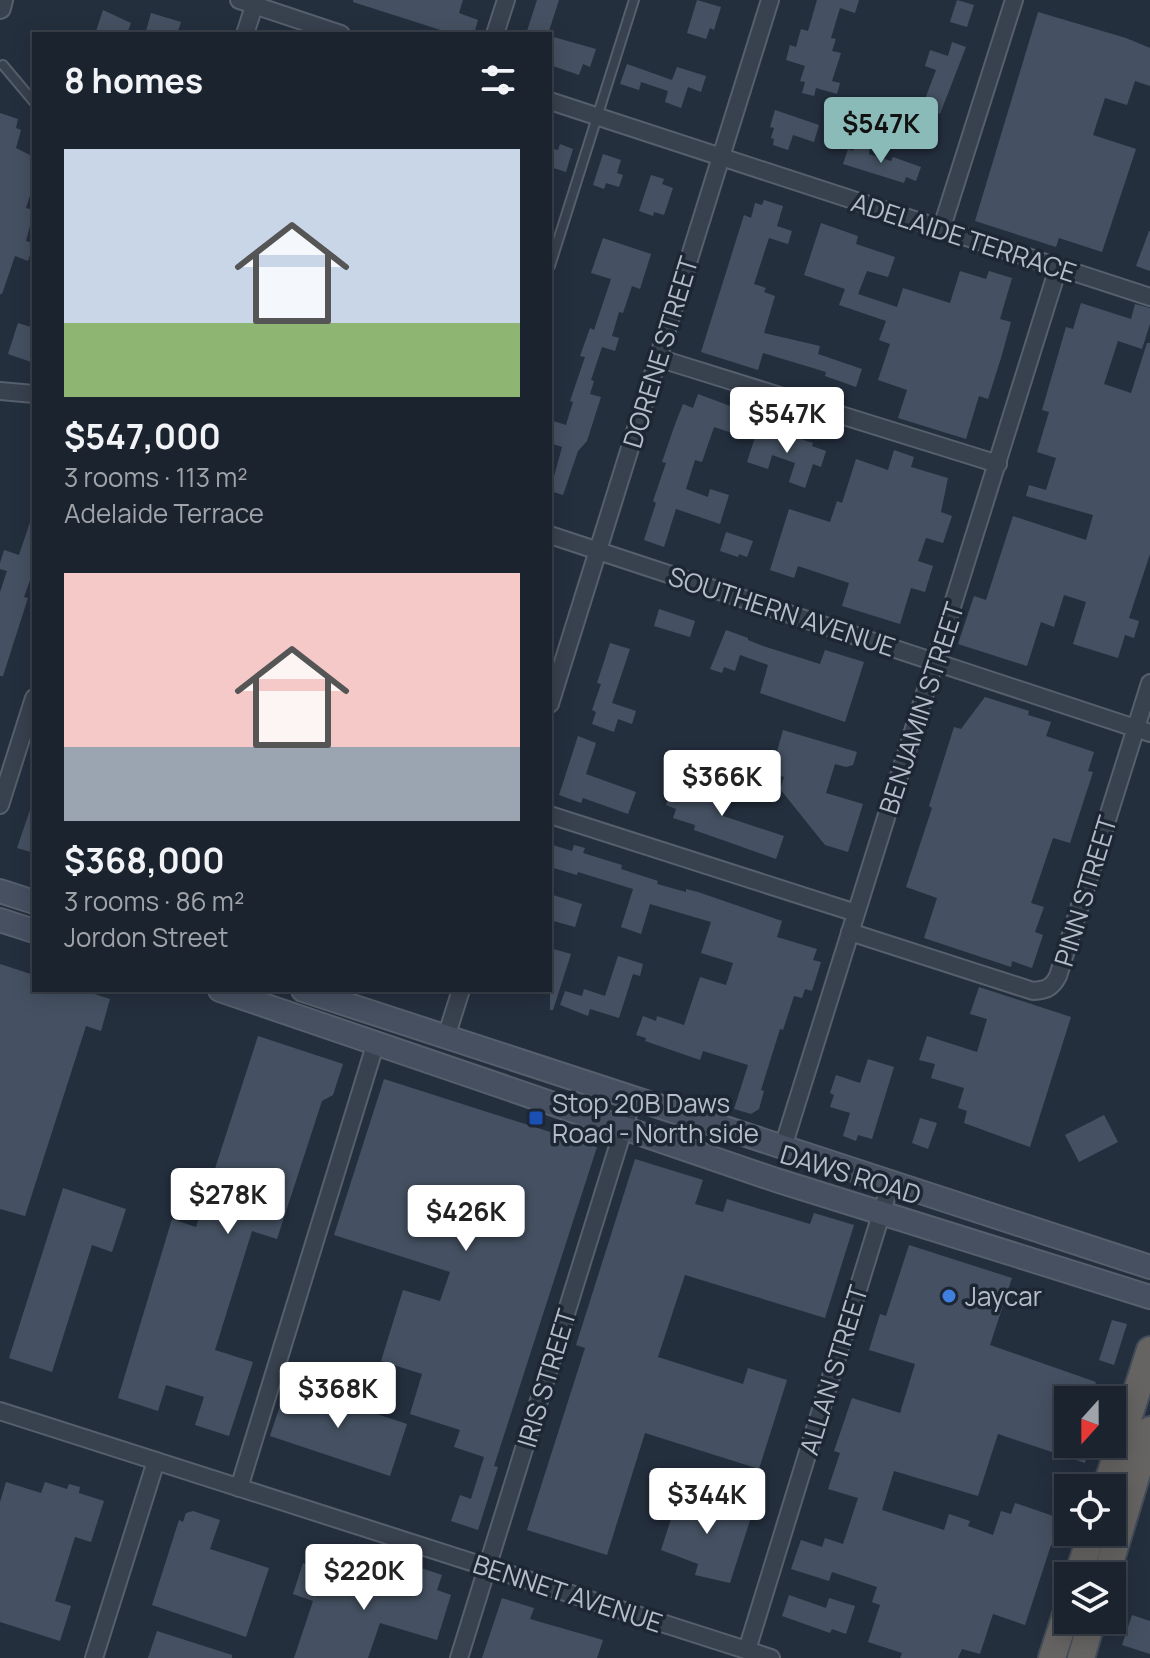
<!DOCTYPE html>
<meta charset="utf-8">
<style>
body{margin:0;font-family:Manrope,sans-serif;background:#282f3a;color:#f1f3f6;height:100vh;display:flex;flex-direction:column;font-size:30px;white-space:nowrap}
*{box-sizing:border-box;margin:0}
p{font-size:26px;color:#a0a4aa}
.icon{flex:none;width:44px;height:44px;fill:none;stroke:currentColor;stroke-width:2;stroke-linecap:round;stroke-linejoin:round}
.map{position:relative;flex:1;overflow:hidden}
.drawer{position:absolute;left:32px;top:32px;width:520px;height:960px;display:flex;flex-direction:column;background:#1b232e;border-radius:0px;box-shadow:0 4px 20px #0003,0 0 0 2px #39404a}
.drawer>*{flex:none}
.needle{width:52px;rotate:201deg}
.tools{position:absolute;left:1054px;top:1386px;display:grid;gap:16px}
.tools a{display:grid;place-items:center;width:72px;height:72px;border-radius:0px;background:#1b232e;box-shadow:0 4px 20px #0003,0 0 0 2px #39404a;font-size:40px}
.price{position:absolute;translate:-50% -68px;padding:0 18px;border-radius:8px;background:#fff;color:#222;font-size:26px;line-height:52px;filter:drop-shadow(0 2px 4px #0008)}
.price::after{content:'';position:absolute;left:50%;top:48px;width:24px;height:18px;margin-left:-12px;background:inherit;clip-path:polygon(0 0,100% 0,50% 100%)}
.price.on{background:#8bbbb9;color:#111}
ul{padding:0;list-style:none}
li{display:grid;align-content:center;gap:16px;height:424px;padding:0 32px}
li span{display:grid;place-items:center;height:248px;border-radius:0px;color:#555}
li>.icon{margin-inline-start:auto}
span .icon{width:144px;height:144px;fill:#fffc;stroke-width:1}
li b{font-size:34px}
h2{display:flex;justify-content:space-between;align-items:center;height:96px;padding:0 32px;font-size:34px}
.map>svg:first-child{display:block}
.building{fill:#455162}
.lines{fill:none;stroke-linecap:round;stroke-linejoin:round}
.service-casing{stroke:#565f6c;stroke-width:12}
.minor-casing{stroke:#565f6c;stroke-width:20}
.tertiary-casing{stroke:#565f6c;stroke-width:24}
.secondary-casing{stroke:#565f6c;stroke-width:26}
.trunk-casing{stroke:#434c59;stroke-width:30}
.service{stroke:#38414e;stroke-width:8}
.minor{stroke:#38414e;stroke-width:16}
.tertiary{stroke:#38414e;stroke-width:20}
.secondary{stroke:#465061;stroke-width:22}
.trunk{stroke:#656462;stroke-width:26}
.transit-dot{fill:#1a4fb4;stroke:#1d2633;stroke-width:3}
.shop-dot{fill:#3f7fe0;stroke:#1d2633;stroke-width:3}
.labels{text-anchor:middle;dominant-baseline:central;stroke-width:7;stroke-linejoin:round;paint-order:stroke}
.street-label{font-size:26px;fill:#b4bcc9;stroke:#1d2633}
.poi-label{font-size:26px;fill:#b4bcc9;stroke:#1d2633;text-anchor:start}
</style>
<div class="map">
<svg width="1150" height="1658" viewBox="0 0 1150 1658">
<rect width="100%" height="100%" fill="#242f3e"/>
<!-- building -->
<g class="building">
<path d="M353 0H463L459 13 478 20 474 34H453L353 2Z"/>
<path d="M537 0H559L548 34H526Z"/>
<path d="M697 0 721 7 714 30 710 28 706 39 687 33Z"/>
<path d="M817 0H859L855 13 840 8 831 38 836 39 832 51 841 53 832 81 840 83 837 94 816 88 814 96 802 93 805 82 800 81 805 66 786 60 790 45 796 47 801 29 808 31Z"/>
<path d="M957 0 974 5 967 27 950 22Z"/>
<path d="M103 10 131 23 127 34H95Z"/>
<path d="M1038 12 1126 38 1150 48V86L1135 81 1127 105 1105 98 1093 135 1136 149 1102 252 1059 238 1056 247 975 221Z"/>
<path d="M151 13 181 22 177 34 146 31Z"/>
<path d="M550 36 596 49 590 67 583 64 579 75 550 65Z"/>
<path d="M952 42 966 47 940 114 922 107 936 70 925 66 930 50 948 56Z"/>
<path d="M627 64 672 80 677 67 706 76 701 92 688 87 681 108 665 102 668 91 641 82 639 90 620 84Z"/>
<path d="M775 110 819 125 814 142 793 135 788 150 773 145 774 139 771 138 774 128 770 127Z"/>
<path d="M0 113 18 119 16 128 21 130 16 148 34 157V183L26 208 34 210 26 241 34 243 28 261 15 256 2 294H0Z"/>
<path d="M855 143 870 148 869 154 891 161 893 157 921 167 916 181 906 177 904 183 843 164 848 149 853 151Z"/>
<path d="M560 144 573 149 566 172 550 167V148L558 150Z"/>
<path d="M603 154 621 160 617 173 623 175 619 187 606 183 604 189 593 185Z"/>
<path d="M651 175 664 179 662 184 673 188 664 215 654 212 653 216 639 211Z"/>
<path d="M764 200 783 206 777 226 792 231 788 244 769 238 754 284 766 288 764 292 775 296 764 333 820 346 818 354 862 369 856 387 825 376 826 372 763 353 758 370 701 352 744 215 751 218 755 203 762 205Z"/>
<path d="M821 223 858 236 856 244 895 257 888 277 867 271 858 294 897 307 903 288 950 303 960 271 986 279 989 271 1012 278 1000 319 1011 322 1001 358 988 399 979 396 966 439 898 418 907 390 878 380 890 344 879 340 886 321 839 305 845 289 804 275Z"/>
<path d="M1149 231H1150V271L1136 266Z"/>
<path d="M603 238 651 254 640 289 632 286 623 313 619 312 612 336 619 338 615 351 602 347 591 380 594 381 590 394 601 397 587 441 578 451 563 495 550 491 562 447 550 443V420L566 425 573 402 570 401 585 357 580 356 590 328 594 330 611 279 591 273Z"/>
<path d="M1081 303 1131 319 1135 304 1150 308V324L1142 349 1118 341 1104 384 1131 393 1147 343H1150V554L1129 618 1139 621 1134 638 1125 635 1118 658 1073 644 1086 602 1064 595 1054 627 1041 622 1027 666 958 644 974 596 986 600 1013 516 1086 540 1093 515 1026 496 1029 485 1046 490 1056 458 1037 452 1049 412 1042 410 1066 327 1073 329Z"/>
<path d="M18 323 34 328V363L8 354Z"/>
<path d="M698 394 757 416 750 439 714 427 702 462 695 460 686 489 708 497 710 489 729 495 720 524 676 509 664 547 644 540 656 503 653 501 666 463 662 462 674 427 683 404 693 408Z"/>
<path d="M757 431 780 439 782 433 813 443 812 446 826 451 821 467 813 464 805 488 789 482 795 463 772 455 768 469 747 462Z"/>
<path d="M894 450 914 457 911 467 948 478 941 512 952 516 943 543 926 538 918 561 933 566 925 592 911 588 900 624 842 606 849 583 798 566 794 578 770 570 789 509 830 522 837 501 842 503 856 459 888 470Z"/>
<path d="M32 516 34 575H32L24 597 28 598 3 676H0V592L7 571 0 569V563L4 550 19 555Z"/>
<path d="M726 532 753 541 747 557 739 554 738 557 720 551Z"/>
<path d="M659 609 695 621 690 637 654 626Z"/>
<path d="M726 630 748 638V640L763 646 820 664 825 650 864 662 845 722 760 693 768 665 740 655 735 671 724 667 722 673 710 669Z"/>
<path d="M610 643 630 649 612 703 636 711 632 724 618 719 614 732 592 724 596 712 592 710 601 684 597 683Z"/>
<path d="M985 697 1029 711 1028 715 1051 722 1046 736 1094 752 1088 771 1093 772 1070 843 1053 838 1031 903 1044 907 1035 932 1043 935 1032 968 1012 961 1011 967 924 938 937 898 906 887 932 808 929 806 954 727 961 729Z"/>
<path d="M783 730 857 752 853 765 846 767 835 764 826 793 863 804 848 852 825 845 780 789 784 777 771 773Z"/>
<path d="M578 736 596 743 586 774 636 792 628 814 583 798 581 803 559 795Z"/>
<path d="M713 773 735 780 723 816 784 836 776 859 694 830 695 825 673 818 676 809 666 805 672 787 704 798Z"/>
<path d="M32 804H34V853L17 848Z"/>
<path d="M550 844 572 851 574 845 585 848 583 853 622 865 621 869 658 881 657 884 686 892V889L698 892 782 921 777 937 817 949 813 960 821 962 812 991 805 989 802 998 794 996 783 1030 780 1029 761 1090 764 1091 759 1109 751 1114 734 1109 748 1065 703 1051 700 1060 645 1041 646 1038 636 1035 643 1016 656 1021 657 1016 684 1025 700 977 726 985 733 963 701 953 711 922 650 904 641 934 621 927 633 889 578 872 577 875 550 867Z"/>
<path d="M550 894 582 904 575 927 550 920Z"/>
<path d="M550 948 571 954 553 1010H550Z"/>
<path d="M618 956 643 964 640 976 633 974 619 1018 590 1009 588 1016 560 1005 565 991 582 996 584 989 605 996Z"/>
<path d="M0 964 34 975V990H82L110 999 101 1031 86 1026 25 1216 0 1209Z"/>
<path d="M979 987 1071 1017 1030 1147 964 1123 967 1111 958 1108 964 1088 931 1078 935 1064 919 1060 927 1036 977 1052 987 1019 970 1014Z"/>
<path d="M258 1036 343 1064 333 1095 322 1101 277 1239 252 1231 215 1350 253 1362 229 1436 195 1425 204 1397 166 1385 158 1411 118 1398 172 1219 196 1227Z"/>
<path d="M868 1059 894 1067 872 1139 858 1135 856 1141 843 1136 850 1113 830 1107 834 1095 830 1093 836 1075 860 1083Z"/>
<path d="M384 1079 597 1147 494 1466 498 1467 478 1530 451 1521 460 1495 471 1499 484 1457 454 1447 460 1430 410 1414 422 1374 381 1361 403 1290 440 1301 450 1272 334 1235Z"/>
<path d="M1104 1115 1118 1142 1079 1162 1065 1135Z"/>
<path d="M920 1118 937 1123 928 1149 912 1143Z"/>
<path d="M635 1159 703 1180 695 1204 723 1212 727 1199 810 1224 814 1213 854 1225 825 1318 685 1275 658 1357 743 1384 748 1368 787 1380 759 1469 645 1433 607 1555 527 1530 585 1348 576 1345Z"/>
<path d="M63 1188 126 1209 112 1252 92 1245 52 1372 9 1358Z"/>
<path d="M909 1245 1012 1278 990 1345 1096 1382 1090 1400H1068V1444H1091L1085 1463 998 1434 978 1496 894 1471 882 1510 944 1530 949 1514 970 1521 968 1526 993 1535 1001 1511 1011 1514 1015 1503 1065 1520 1056 1547 1051 1545 1025 1625 993 1614 980 1654 962 1649 958 1658H900L902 1653 868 1642 880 1605 872 1602 877 1587 832 1572 829 1581 791 1569 801 1540 822 1547 825 1538 843 1544 858 1498 828 1489 840 1453 834 1451 852 1398 900 1413 915 1364 869 1350 880 1314 886 1316Z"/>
<path d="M1112 1320 1127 1324 1114 1365 1099 1360Z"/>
<path d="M287 1384 407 1424 390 1476 270 1436Z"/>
<path d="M6 1482 41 1493 45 1482 67 1489 69 1484 80 1487 79 1493 104 1501 91 1542 75 1537 55 1601 71 1606 60 1641 0 1622V1502Z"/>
<path d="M680 1491 752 1514 730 1583 695 1575 698 1564 661 1550Z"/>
<path d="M193 1511 220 1520 210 1549 269 1568 246 1637 152 1605 179 1520 183 1522 186 1513Z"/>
<path d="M303 1563 364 1583 366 1577H372L414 1590 421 1568 442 1575 437 1590 451 1595 437 1640 380 1623 368 1658H294L313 1601 293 1594Z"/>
<path d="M789 1595 826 1608 829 1598 855 1606 846 1634 832 1629 830 1633 782 1616Z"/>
<path d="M502 1598 534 1608 530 1619 603 1640 597 1658H482Z"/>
<path d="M1132 1615 1150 1621V1654L1122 1645Z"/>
<path d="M157 1631 232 1655V1658H148Z"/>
</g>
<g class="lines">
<defs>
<g id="service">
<path d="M3 65 34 102"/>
<path d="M550 266 634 0"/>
</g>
<g id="minor">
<path d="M239 0 341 34"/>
<path d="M245 34 256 0"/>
<path d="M495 34 506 0"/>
<path d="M550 101 1150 297"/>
<path d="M941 230 1014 0"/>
<path d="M658 358 998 464"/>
<path d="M0 391 34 394"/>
<path d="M550 535 1150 733"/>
<path d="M550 704 770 0"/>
<path d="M0 805 34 698"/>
<path d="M550 815 856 913"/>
<path d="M850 932 1033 991C1046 990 1052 988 1058 976L1150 683"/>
<path d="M446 1037 461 990"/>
<path d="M783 1147 1058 268"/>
<path d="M0 1411 771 1658"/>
<path d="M239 1488 376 1042"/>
<path d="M747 1650 891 1182"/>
<path d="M94 1658 156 1461"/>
<path d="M459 1658 633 1098"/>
</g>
<path id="tertiary" d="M0 8 2 0"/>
<g id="secondary">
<path d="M0 891 34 902"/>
<path d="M0 920 34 931"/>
<path d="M220 990 776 1180 1150 1297"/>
<path d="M303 990 1150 1267"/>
</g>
<g id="trunk">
<path d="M1106 1488 1150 1350"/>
<path d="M1078 1576 1092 1532"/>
<path d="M1106 1576 1150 1430"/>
<path d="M1052 1658 1068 1608"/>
<path d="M1081 1658 1092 1620"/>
</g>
</defs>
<!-- service casing -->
<use href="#service" class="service-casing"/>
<!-- minor casing -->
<use href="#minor" class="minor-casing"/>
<!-- tertiary casing -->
<use href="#tertiary" class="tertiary-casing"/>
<!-- secondary casing -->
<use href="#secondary" class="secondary-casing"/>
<!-- trunk casing -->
<use href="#trunk" class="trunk-casing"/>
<!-- service -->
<use href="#service" class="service"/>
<!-- minor -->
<use href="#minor" class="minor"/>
<!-- tertiary -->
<use href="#tertiary" class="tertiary"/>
<!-- secondary -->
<use href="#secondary" class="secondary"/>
<!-- trunk -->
<use href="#trunk" class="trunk"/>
</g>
<!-- markers -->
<rect class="transit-dot" x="528" y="1110" width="16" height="16" rx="4"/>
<circle class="shop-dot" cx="949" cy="1296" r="8"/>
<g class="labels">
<!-- street labels -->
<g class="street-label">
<text transform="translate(964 237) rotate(18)">ADELAIDE TERRACE</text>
<text transform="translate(660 352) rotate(-73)">DORENE STREET</text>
<text transform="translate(782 611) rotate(18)">SOUTHERN AVENUE</text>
<text transform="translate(921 708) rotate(-72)">BENJAMIN STREET</text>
<text transform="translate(1085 891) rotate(-73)">PINN STREET</text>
<text transform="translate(851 1174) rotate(17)">DAWS ROAD</text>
<text transform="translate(833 1370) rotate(-73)">ALLAN STREET</text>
<text transform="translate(546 1378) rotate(-73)">IRIS STREET</text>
<text transform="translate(568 1593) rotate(18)">BENNET AVENUE</text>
</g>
<!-- poi labels -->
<g class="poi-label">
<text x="552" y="1103">Stop 20B Daws<tspan x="552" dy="30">Road - North side</tspan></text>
<text x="965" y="1296">Jaycar</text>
</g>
</g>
</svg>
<div class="tools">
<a><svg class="needle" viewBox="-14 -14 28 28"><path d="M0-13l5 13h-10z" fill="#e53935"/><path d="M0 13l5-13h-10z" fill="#a0a4aa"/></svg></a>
<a><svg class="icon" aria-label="locate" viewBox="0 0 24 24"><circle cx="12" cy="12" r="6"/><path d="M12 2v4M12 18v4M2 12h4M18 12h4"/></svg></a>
<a><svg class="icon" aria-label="layers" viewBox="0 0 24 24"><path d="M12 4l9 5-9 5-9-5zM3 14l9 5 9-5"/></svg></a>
</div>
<b class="price on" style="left:881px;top:165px">$547K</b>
<b class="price" style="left:787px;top:455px">$547K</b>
<b class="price" style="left:722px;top:818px">$366K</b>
<b class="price" style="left:228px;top:1236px">$278K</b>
<b class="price" style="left:466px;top:1253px">$426K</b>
<b class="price" style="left:338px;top:1430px">$368K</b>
<b class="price" style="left:707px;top:1536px">$344K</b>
<b class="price" style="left:364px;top:1612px">$220K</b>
<section class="drawer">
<h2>8 homes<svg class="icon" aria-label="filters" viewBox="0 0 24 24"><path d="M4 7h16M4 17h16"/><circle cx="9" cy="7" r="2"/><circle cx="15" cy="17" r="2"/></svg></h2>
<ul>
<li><span style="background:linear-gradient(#c9d6e8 70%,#8fb573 0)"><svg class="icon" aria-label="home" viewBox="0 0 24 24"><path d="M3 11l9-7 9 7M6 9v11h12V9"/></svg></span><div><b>$547,000</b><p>3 rooms · 113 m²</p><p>Adelaide Terrace</p></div></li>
<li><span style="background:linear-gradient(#f6c9c9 70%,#9aa5b1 0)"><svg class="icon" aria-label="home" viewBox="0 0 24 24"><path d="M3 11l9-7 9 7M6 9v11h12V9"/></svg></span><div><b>$368,000</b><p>3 rooms · 86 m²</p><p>Jordon Street</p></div></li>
</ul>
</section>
</div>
